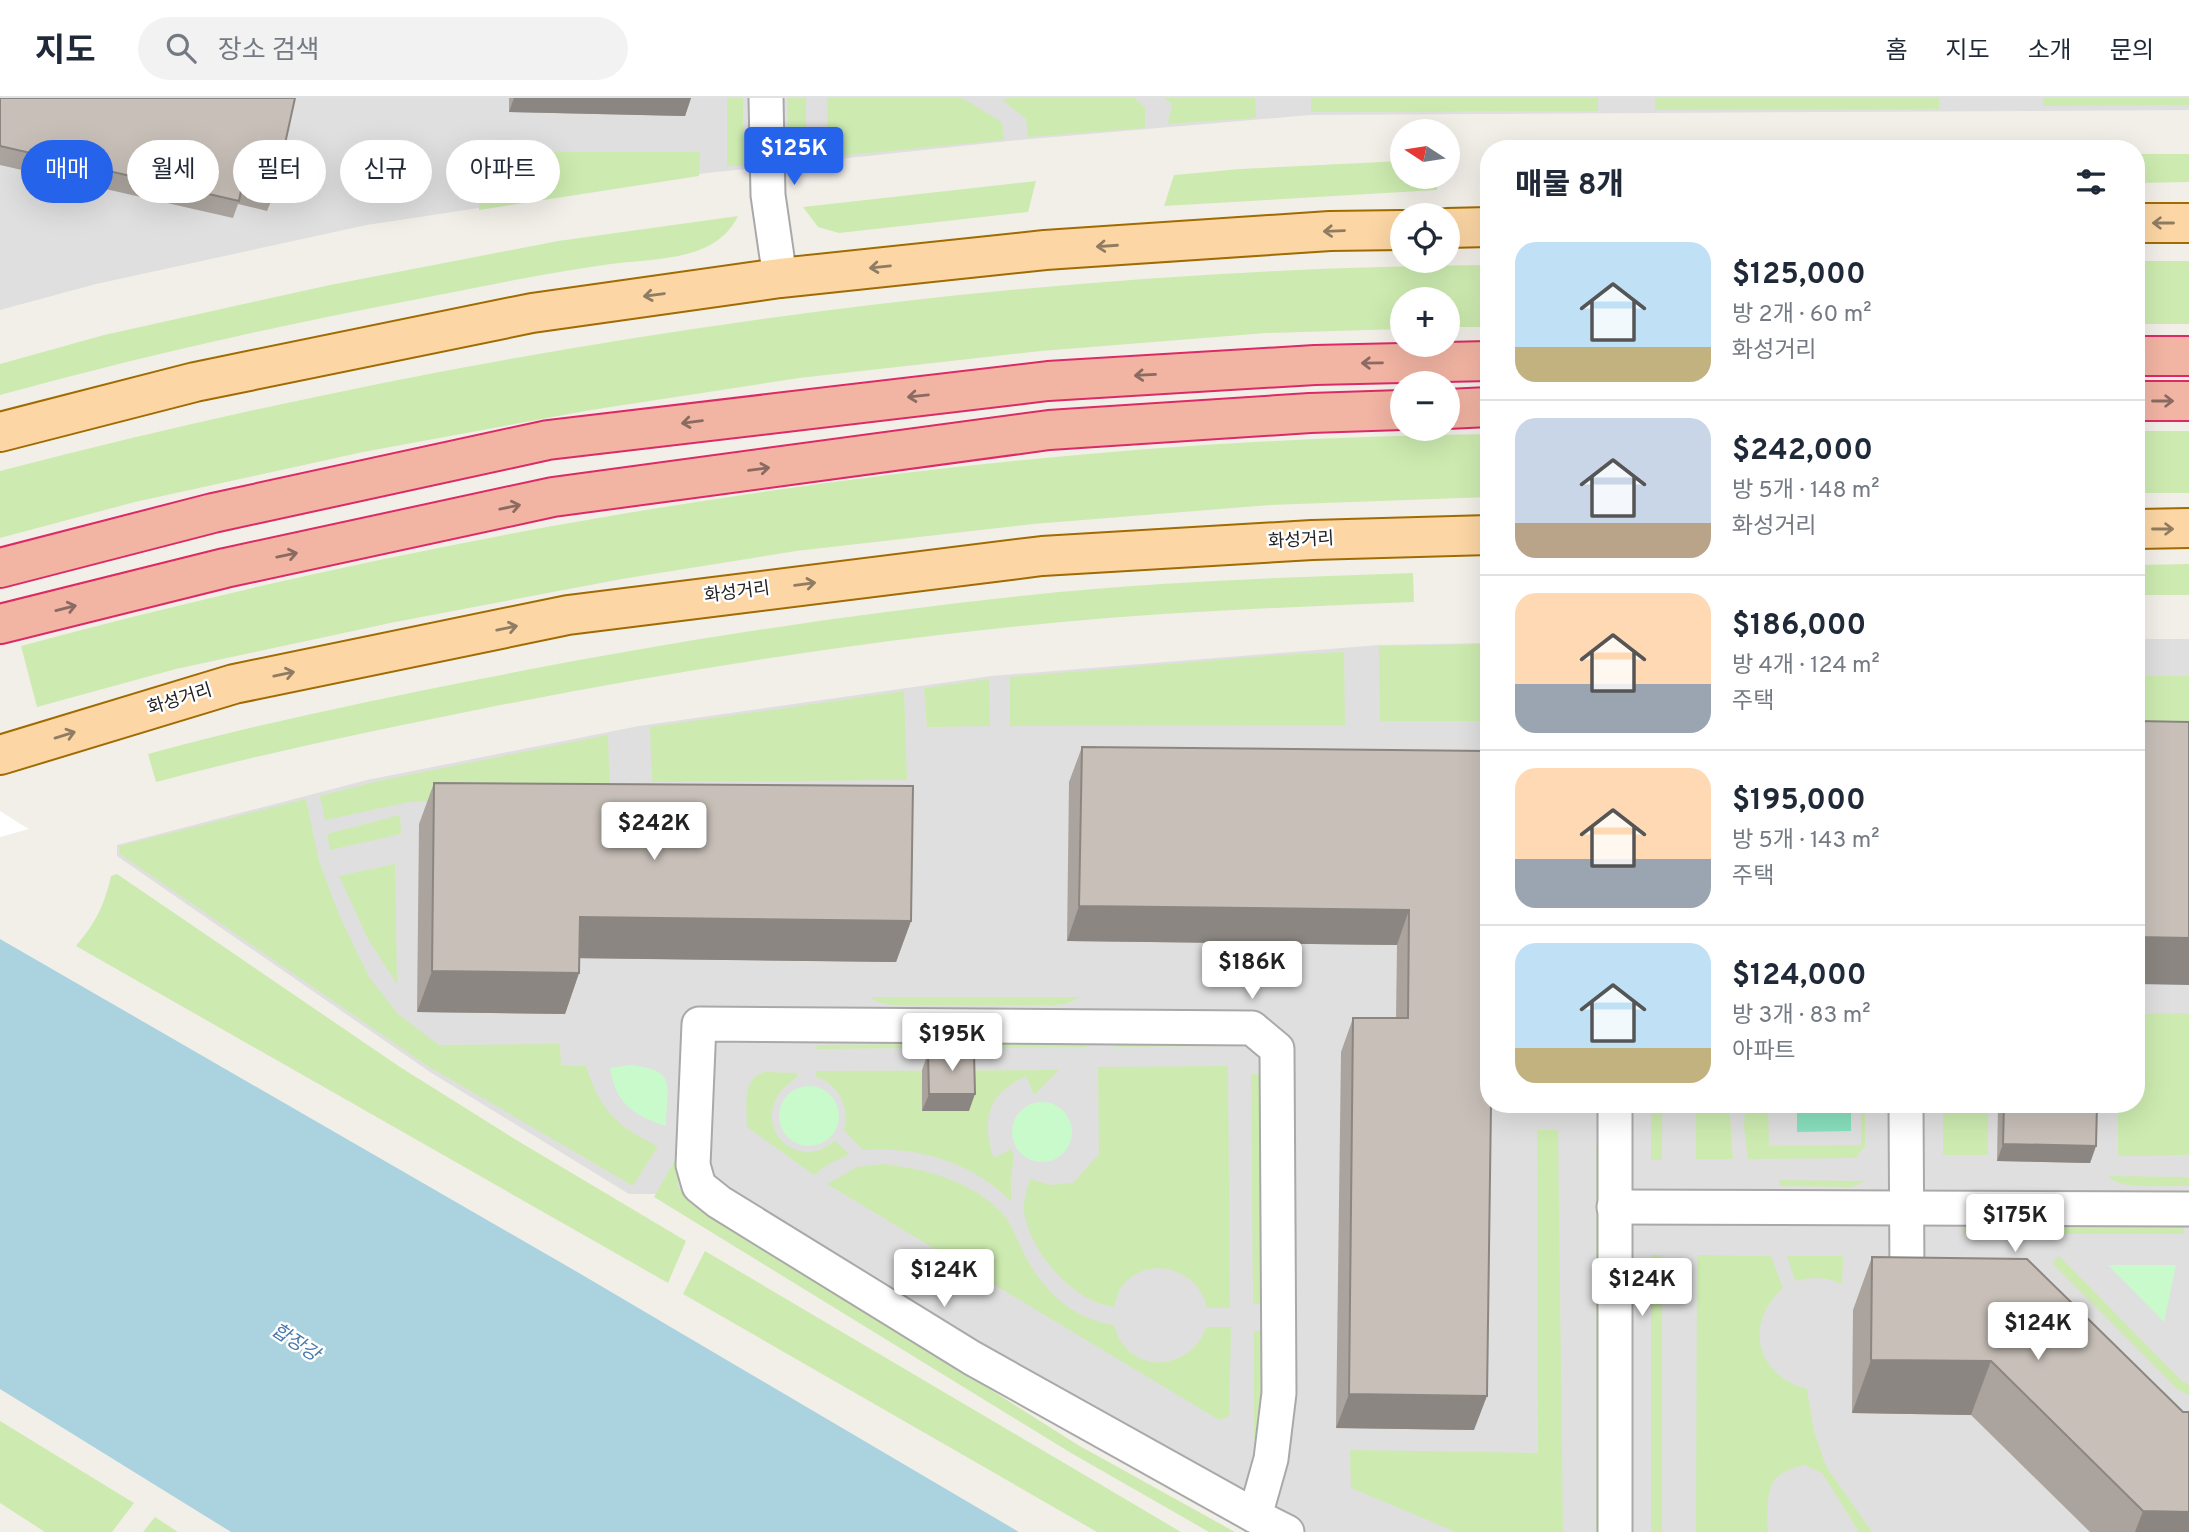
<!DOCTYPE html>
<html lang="ko">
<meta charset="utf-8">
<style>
body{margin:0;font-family:Overpass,"Noto Sans KR",sans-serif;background:#f2f2f3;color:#1f2937;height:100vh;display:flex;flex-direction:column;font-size:26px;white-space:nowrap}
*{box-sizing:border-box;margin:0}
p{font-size:23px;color:#747a83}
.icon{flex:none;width:38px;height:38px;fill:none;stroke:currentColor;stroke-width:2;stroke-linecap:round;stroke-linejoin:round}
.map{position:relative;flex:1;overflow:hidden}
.panel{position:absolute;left:1480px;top:42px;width:665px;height:973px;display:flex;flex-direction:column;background:#fff;border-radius:28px;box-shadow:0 7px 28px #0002}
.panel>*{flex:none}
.banner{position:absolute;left:21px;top:42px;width:665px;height:63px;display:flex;gap:14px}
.needle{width:46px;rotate:282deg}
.buttons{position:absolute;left:1390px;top:21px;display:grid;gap:14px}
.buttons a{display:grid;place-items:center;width:70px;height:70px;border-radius:50%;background:#fff;box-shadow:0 7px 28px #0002;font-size:35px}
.price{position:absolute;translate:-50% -60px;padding:0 16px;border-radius:7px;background:#fff;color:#222;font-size:23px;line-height:46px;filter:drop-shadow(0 2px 4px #0008)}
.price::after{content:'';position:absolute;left:50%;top:42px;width:21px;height:16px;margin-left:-10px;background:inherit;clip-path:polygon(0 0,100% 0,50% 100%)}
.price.on{background:#2563eb;color:#fff}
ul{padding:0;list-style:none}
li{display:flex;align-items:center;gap:21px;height:175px;padding:0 35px}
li+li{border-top:2px solid #e0e1e3}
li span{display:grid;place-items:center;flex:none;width:196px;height:140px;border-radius:21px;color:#555}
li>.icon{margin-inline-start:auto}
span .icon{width:84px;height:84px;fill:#fffc;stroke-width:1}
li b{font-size:30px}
h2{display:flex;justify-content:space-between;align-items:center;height:84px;padding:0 35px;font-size:30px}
.pill{padding:0 24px;border-radius:32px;background:#fff;box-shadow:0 7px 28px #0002;font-size:24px;line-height:63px}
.pill.on{background:#2563eb;color:#fff}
header{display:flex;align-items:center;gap:42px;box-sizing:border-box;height:98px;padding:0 35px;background:#fff;border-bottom:2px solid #e0e1e3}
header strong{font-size:33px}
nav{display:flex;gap:38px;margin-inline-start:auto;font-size:24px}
.search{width:490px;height:63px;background:#f2f2f3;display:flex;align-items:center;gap:18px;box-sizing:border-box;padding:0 24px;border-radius:38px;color:#747a83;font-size:26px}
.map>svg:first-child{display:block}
.residential{fill:#e0dfdf}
.grass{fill:#cdebb0}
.park{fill:#c8facc}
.pitch{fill:#88e0be}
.water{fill:#aad3df}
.pier{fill:#fff}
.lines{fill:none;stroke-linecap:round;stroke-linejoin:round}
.minor-casing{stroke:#a9a9a9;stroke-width:37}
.primary-casing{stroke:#a06b00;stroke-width:42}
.trunk-casing{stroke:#dc2a67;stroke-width:42}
.minor{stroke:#fff;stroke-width:33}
.primary{stroke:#fcd6a4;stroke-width:38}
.trunk{stroke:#f2b4a3;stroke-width:38}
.wall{fill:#aba49e}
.shaded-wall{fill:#8b8681}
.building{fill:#c7bfb8;stroke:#8b8681;stroke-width:2}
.oneway{stroke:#8f7c63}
.oneway2{stroke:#8a6b62}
.labels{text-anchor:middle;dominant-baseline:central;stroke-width:5;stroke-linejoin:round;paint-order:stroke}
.street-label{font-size:18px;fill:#222;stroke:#fff}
.water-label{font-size:19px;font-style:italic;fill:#4a7aab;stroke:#fff}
</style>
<header>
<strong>지도</strong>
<div class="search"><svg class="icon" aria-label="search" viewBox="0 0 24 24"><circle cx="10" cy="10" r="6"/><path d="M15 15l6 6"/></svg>장소 검색</div>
<nav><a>홈</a><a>지도</a><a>소개</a><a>문의</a></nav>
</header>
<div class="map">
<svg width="2189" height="1434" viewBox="0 0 2189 1434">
<rect width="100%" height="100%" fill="#f2efe9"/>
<!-- residential -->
<g class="residential">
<path d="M0 0H2189V12L1310 17 1019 42 707 75 367 127 96 186 0 212Z"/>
<path d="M2137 541H2189V1434H1253L692 1096H629L430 974 117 758V747L367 682 639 628 991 578 1379 547 1489 545V1006H2137Z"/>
</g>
<!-- grass -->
<g class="grass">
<rect x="727" y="0" width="16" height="68"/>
<path d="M787 0H806V61L788 63Z"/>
<path d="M827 0H962L1002 24 1004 42 828 59Z"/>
<path d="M1011 0H1134L1145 9V30L1028 39 1026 21 1002 2Z"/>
<path d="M1164 0H1255L1256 20 1168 26 1172 6Z"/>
<path d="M1311 0H1598V13L1311 14Z"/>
<path d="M1655 0H1939V11L1655 12Z"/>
<path d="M2043 0H2189V7L2043 8Z"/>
<path d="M480 54H700L699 78 479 112Z"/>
<path d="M2137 56H2189V84L2137 85Z"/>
<path d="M1402 63V79H1437V92L1164 108 1174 77 1240 71Z"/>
<path d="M1036 83 1028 114 839 135 818 129 803 109Z"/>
<path d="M738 118C716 164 655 160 611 166 543 175 476 190 408 203 271 229 135 260 0 297V266L104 237 330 187 558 143Z"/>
<rect x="2137" y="163" width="52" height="63"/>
<path d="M1489 167V229H1447V201H1402V231L1266 235 1041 253 799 280 591 312 363 354 135 404 0 440V373C485 247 988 171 1489 167Z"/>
<rect x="2137" y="333" width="52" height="62"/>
<path d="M1489 336V399L1270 407 1033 426 796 453 622 481 395 524 176 571 37 609 21 548C499 419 994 342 1489 336Z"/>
<path d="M2189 466V497H2137V467Z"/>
<path d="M1413 475 1414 504C1297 509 1179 513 1062 524 869 542 677 572 486 610 376 632 265 655 156 684L148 656C257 626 369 603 480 581 672 543 865 513 1059 494 1177 483 1295 479 1413 475Z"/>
<path d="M1489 546V623H1380L1379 548Z"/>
<path d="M1344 554 1345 627 1010 628V579L1279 557Z"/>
<path d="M2137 578H2189V628L2137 629Z"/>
<path d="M989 581 990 628 927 629 924 590Z"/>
<path d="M904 593 907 682 652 684 650 629Z"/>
<path d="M608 637 610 701 410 704 325 722 320 698 378 683Z"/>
<path d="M306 701 319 763 340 819 369 879 398 916 439 947 560 946 561 968H586C601 1013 616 1028 658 1048L633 1088 426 967 120 756 119 748Z"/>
<path d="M400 717 401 736 330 752 327 736Z"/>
<path d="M395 766 397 886 368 841 339 778Z"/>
<path d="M117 776 400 969 513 1040 686 1143 668 1185 76 848C96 824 104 808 111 778Z"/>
<path d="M870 899H1081L1066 906 1054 907H892L877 904Z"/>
<path d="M2189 915V1057L2118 1058V1006H2137V970H2140V916Z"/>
<path d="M1228 943V948L1113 949V944Z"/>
<path d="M987 945H1087V949L987 950Z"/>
<path d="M914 946V950L816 951 817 947Z"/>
<path d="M1228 968 1230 1210H1207C1199 1169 1142 1154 1119 1193 1117 1198 1116 1204 1114 1209 1073 1204 1030 1154 1024 1114 1023 1103 1027 1091 1030 1081L1050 1087 1073 1085 1099 1056 1098 969Z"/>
<path d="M1059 972 1034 997 1026 978C989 996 982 1018 992 1056L994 1060 1011 1051 1014 1056 1011 1082V1103C971 1064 919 1048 863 1052L844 1032C850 1008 839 987 815 978L816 973Z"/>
<path d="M765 974 797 975V979C790 985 781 991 777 999 764 1023 777 1050 804 1054 816 1056 826 1049 835 1043L849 1056 827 1067 814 1077 747 1029C747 1008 741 981 765 974Z"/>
<path d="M1251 976H1259L1261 1206H1253Z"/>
<rect x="1651" y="1006" width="11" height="56"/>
<path d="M1696 1006H1729L1733 1061H1696Z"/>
<path d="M1745 1006H1768L1769 1048 1861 1047V1006H1865V1048L1856 1060 1748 1061 1744 1030Z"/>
<rect x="1943" y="1006" width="45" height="51"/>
<path d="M1537 1032H1558L1563 1434H1456L1351 1390 1350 1352 1538 1355Z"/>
<path d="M1605 1046 1606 1434H1596V1047Z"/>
<path d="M681 1051 678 1089 687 1099 1078 1347 1235 1434H1209L1071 1355 654 1099Z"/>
<path d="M883 1066C924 1071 966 1081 997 1110 1010 1121 1015 1137 1022 1152 1041 1190 1070 1221 1114 1227 1116 1231 1117 1238 1120 1242 1143 1279 1194 1267 1206 1229H1231L1229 1318 1219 1322 827 1086 857 1069Z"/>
<path d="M2108 1078 2189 1079V1088C2169 1087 2119 1093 2108 1078Z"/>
<path d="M1779 1082 1866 1083 1852 1089 1779 1088Z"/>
<path d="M2184 1129V1136H1963V1130Z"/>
<path d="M705 1153 1181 1434H1097L683 1196Z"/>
<rect x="1651" y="1157" width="11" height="277"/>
<path d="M1697 1157 1771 1158 1783 1190C1743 1226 1756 1277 1807 1291L1814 1333 1826 1368 1872 1434H1859L1822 1375 1804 1367C1794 1370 1781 1373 1774 1383 1766 1394 1767 1421 1768 1434H1696Z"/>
<path d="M1787 1158H1843L1842 1187C1827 1178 1812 1179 1795 1183Z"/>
<path d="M2059 1158 2181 1282 2189 1287V1297L2178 1292 2052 1165Z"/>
<path d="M1254 1233H1261L1262 1302 1254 1345Z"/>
<path d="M0 1323 134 1405 112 1434H45L0 1405Z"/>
<path d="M155 1419 178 1434H143Z"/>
</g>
<!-- park -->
<g class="park">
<path d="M630 967C678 972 667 987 666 1028 633 1018 615 1004 610 970Z"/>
<circle cx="809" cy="1018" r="30"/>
<circle cx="1042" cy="1034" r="30"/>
<path d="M2108 1167H2176L2164 1224Z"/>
</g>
<!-- pitch -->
<path class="pitch" d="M1797 1006H1851V1033L1797 1034Z"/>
<!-- water -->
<path class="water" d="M0 841 579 1175 1019 1434H231L0 1291Z"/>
<!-- pier -->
<path class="pier" d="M0 713 19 725 29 731 0 739Z"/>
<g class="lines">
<defs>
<g id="minor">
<path d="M766 0 768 97 780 180"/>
<path d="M1906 1006 1907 1179 1930 1180"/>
<path d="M1614 1109 2189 1111"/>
<path d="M1255 1418 1271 1361 1279 1295 1277 951 1252 930 699 926 693 1067 699 1088 719 1104 972 1260 1255 1418 1287 1434"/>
<path d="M1615 1434V1006"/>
</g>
<g id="primary">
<path d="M2137 125H2189"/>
<path d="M1447 130 1489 129"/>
<path d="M0 334 195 284 532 215 780 180 1045 152 1330 133 1402 132"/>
<path d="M2137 431 2189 430"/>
<path d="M0 657 234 586 568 517 1042 458 1312 442 1489 437"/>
</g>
<g id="trunk">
<path d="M2137 258H2189"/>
<path d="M2137 303H2189"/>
<path d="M1447 311 1489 309"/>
<path d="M0 470 213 415 548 342 1048 283 1315 267 1489 263"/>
<path d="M0 526 225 470 553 399 1049 332 1310 315 1402 312"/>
</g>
</defs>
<!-- minor casing -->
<use href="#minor" class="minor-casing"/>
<!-- primary casing -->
<use href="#primary" class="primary-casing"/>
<!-- trunk casing -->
<use href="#trunk" class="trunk-casing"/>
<!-- minor -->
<use href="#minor" class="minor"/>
<!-- primary -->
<use href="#primary" class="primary"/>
<!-- trunk -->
<use href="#trunk" class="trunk"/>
</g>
<!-- wall -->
<g class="wall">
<path d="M0 0 274 96 267 113 238 106 233 120 0 67Z"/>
<path d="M509 0H691L685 18 509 14Z"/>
<path d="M1082 649 1489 653 1474 1332 1336 1330 1341 954 1353 920H1396L1397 847 1067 843 1069 684Z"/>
<path d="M434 685 911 823 896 864 580 860 579 875 565 916 417 914 419 726Z"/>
<path d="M928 955 969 1013H922V972Z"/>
<path d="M1998 1006H2097L2096 1048 2090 1065 1997 1063Z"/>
<path d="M1872 1159 2183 1314 2189 1434H2090L1971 1317 1852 1315 1853 1212Z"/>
</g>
<!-- shaded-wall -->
<g class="shaded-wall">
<path d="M514 0H691L685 18 509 14Z"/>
<path d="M1079 808 1409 812 1397 847 1067 843Z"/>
<path d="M580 819 911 823 896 864 565 860Z"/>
<path d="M2137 839 2189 840V887L2137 886Z"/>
<path d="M432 873 579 875 565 916 417 914Z"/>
<path d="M929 996H975L969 1013H922Z"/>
<path d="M2003 1046 2096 1048 2090 1065 1997 1063Z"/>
<path d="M1871 1262 1991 1263 1971 1317 1852 1315Z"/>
<path d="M1349 1296 1487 1298 1474 1332 1336 1330Z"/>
<path d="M2143 1413 2189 1414V1434H2135Z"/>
</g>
<!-- building -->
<g class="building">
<path d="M0 0H295L274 96 242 88 239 103 0 48Z"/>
<path d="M2137 623 2189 624V840L2137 839Z"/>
<path d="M1082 649 1489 653V1006H1491L1487 1298 1349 1296 1353 920H1408L1409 812 1079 808Z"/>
<path d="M434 685 913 688 911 823 580 819 579 875 432 873Z"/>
<path d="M974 954 975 996H929L928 955Z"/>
<path d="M2004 1006H2097L2096 1048 2003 1046Z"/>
<path d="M1872 1159 2027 1161 2183 1314H2189V1414L2143 1413 1991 1263 1871 1262Z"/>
</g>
<!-- one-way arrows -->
<defs><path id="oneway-shaft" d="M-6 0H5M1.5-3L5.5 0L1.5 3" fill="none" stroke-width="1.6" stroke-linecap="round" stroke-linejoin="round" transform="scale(1.75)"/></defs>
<g class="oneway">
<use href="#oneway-shaft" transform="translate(2163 125) rotate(180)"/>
<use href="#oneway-shaft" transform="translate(1334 133) rotate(178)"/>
<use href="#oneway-shaft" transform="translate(1107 148) rotate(176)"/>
<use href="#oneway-shaft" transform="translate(880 169) rotate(174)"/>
<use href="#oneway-shaft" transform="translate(654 197) rotate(172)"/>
<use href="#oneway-shaft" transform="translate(2163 431)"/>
<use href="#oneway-shaft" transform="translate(805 486) rotate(-7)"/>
<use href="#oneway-shaft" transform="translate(507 530) rotate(-12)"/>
<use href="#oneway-shaft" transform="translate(284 576) rotate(-12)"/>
<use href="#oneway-shaft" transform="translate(65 637) rotate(-17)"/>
</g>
<g class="oneway2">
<use href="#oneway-shaft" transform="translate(1372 265) rotate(179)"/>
<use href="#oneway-shaft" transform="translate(1145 277) rotate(177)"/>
<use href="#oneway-shaft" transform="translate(918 298) rotate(174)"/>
<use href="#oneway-shaft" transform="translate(2163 303)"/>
<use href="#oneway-shaft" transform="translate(692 324) rotate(173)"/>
<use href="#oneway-shaft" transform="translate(759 371) rotate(-8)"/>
<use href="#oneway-shaft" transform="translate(510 409) rotate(-12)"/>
<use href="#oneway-shaft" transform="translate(287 457) rotate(-12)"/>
<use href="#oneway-shaft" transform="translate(66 510) rotate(-14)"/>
</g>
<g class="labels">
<!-- street labels -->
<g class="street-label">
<text transform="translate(1301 443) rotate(-3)">화성거리</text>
<text transform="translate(737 495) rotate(-7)">화성거리</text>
<text transform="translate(180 602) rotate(-17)">화성거리</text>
</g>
<!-- water labels -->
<g class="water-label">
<text transform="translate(295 1245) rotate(33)">합장강</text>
</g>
</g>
</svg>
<div class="buttons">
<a><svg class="needle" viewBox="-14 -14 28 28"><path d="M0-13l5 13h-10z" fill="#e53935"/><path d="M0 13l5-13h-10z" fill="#747a83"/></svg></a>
<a><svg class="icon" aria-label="locate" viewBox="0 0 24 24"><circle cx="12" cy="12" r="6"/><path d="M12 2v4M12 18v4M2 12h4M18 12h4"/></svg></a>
<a>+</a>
<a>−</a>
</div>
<b class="price on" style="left:794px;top:89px">$125K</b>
<b class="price" style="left:654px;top:764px">$242K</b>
<b class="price" style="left:1252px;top:903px">$186K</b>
<b class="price" style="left:952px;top:975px">$195K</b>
<b class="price" style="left:2015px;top:1156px">$175K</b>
<b class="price" style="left:944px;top:1211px">$124K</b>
<b class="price" style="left:1642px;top:1220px">$124K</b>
<b class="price" style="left:2038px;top:1264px">$124K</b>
<div class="banner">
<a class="pill on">매매</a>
<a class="pill">월세</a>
<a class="pill">필터</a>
<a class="pill">신규</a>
<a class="pill">아파트</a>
</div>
<section class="panel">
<h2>매물 8개<svg class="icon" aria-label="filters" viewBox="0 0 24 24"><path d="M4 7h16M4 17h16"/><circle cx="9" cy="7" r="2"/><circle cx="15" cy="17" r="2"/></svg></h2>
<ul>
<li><span style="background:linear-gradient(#bfe0f5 75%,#c2b280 0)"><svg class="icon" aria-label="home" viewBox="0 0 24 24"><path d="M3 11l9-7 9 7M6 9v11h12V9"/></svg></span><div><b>$125,000</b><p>방 2개 · 60 m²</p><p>화성거리</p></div></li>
<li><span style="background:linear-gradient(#c9d6e8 75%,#b9a48a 0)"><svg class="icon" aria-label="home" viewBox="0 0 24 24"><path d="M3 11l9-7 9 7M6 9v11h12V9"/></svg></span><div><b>$242,000</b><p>방 5개 · 148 m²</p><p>화성거리</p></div></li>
<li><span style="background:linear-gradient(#ffd9b3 65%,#9aa5b1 0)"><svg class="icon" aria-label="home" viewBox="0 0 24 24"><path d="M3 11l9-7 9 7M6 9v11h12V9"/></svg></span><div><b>$186,000</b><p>방 4개 · 124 m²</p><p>주택</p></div></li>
<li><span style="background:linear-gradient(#ffd9b3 65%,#9aa5b1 0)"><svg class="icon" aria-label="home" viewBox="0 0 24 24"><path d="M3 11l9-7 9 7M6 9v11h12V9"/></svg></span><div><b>$195,000</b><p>방 5개 · 143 m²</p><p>주택</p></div></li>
<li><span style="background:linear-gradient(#bfe0f5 75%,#c2b280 0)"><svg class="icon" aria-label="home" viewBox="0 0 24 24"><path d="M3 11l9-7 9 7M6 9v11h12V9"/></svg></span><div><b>$124,000</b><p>방 3개 · 83 m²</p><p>아파트</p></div></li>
</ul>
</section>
</div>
